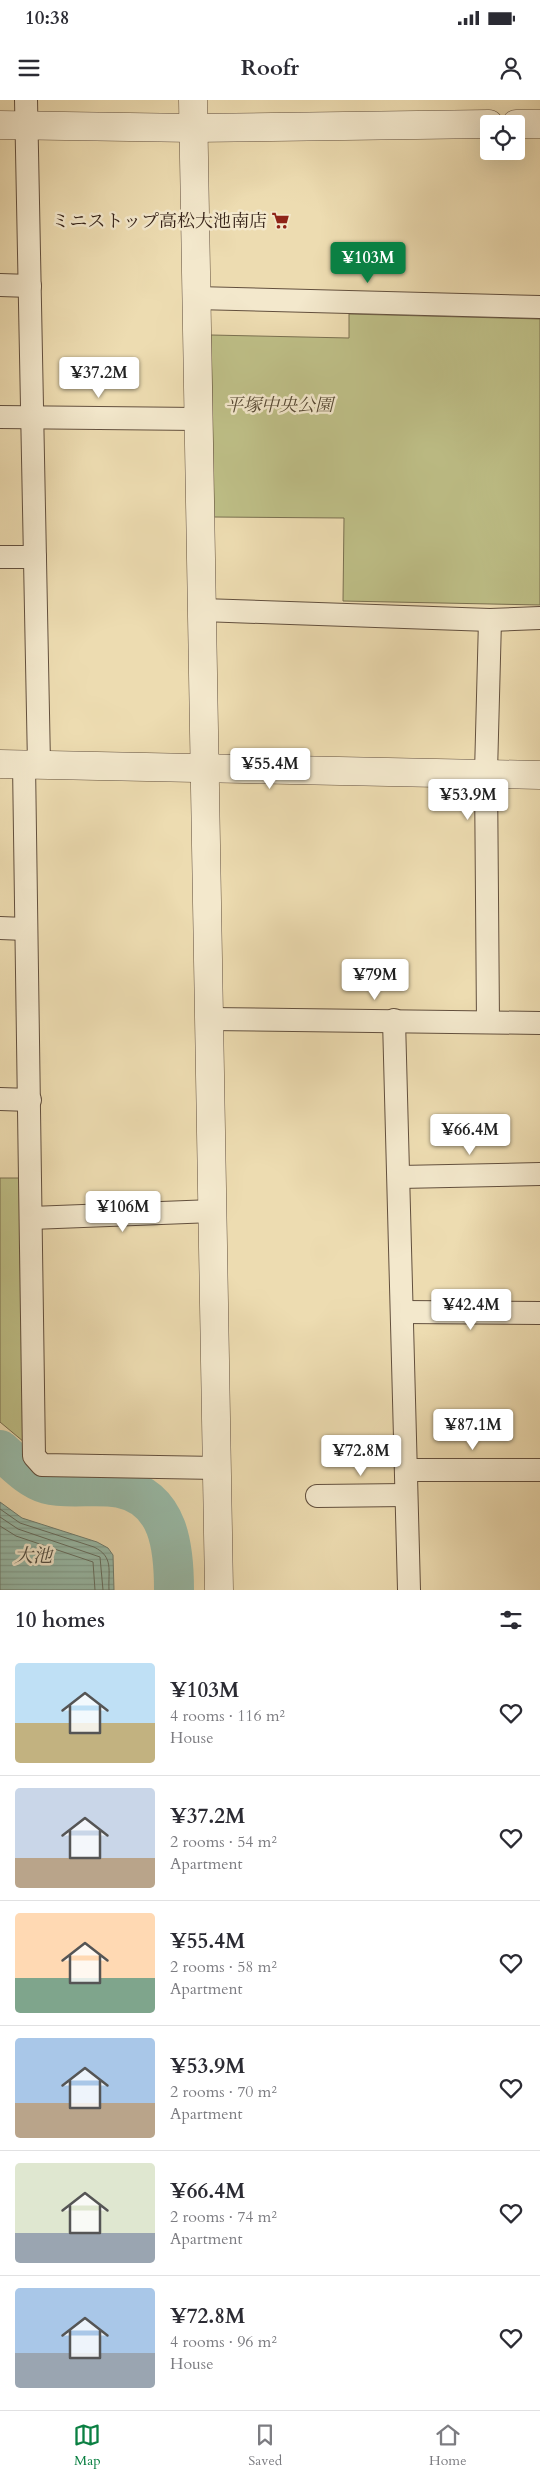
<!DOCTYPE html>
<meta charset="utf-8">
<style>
body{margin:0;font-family:Cardo,"Noto Serif JP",serif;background:#f2f2f3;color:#2b2b33;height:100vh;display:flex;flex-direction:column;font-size:19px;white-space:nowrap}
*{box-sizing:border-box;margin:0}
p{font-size:16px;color:#7c7c81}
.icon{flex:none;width:28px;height:28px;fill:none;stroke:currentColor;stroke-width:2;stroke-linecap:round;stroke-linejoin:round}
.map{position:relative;height:1490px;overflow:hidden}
.side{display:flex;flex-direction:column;background:#fff;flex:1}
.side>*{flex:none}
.controls{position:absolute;left:480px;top:15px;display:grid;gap:10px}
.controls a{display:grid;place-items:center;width:45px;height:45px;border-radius:5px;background:#fff;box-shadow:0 5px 20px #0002;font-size:25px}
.price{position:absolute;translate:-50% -42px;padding:0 11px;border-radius:5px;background:#fff;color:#222;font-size:16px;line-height:32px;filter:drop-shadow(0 1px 2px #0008)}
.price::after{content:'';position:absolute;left:50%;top:30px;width:15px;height:11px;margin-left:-8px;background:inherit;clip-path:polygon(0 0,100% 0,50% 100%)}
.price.current{background:#0b8043;color:#fff}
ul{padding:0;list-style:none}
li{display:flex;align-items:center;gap:15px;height:125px;padding:0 15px}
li+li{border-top:1px solid #e1e1e2}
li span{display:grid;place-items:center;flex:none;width:140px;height:100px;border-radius:5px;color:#555}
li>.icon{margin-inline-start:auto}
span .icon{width:60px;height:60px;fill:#fffc;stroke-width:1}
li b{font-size:21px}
h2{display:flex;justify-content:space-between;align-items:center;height:60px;padding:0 15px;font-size:21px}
.status{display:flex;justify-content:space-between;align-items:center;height:35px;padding:0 25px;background:#fff;direction:ltr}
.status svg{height:14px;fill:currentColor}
header{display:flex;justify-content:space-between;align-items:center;height:65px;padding:0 15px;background:#fff;font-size:22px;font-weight:800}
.tab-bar{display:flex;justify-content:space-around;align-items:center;height:70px;border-top:1px solid #e1e1e2;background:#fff;font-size:14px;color:#7c7c81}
.tab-bar a{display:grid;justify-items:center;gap:2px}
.tab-bar .current{color:#0b8043}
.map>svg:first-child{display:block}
.green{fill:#bebf87;stroke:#7a7050}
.water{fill:url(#water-rules);stroke:#717e70}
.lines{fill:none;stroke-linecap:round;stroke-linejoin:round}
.shore{stroke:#676f61;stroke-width:1}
.river{stroke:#99bcaa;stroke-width:40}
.minor-casing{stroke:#63503e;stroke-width:24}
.tertiary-casing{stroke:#63503e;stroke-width:29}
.minor{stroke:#f3e8cc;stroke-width:22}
.tertiary{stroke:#f3e8cc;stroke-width:28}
.labels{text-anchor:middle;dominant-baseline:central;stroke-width:5;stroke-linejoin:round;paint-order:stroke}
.poi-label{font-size:18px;fill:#352218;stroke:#f3e8cc;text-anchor:end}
.park-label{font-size:18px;font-style:italic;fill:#574934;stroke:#f3e8cc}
.water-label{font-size:19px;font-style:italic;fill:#535044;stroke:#f3e8cc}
</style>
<div class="status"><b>10:38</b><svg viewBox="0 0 49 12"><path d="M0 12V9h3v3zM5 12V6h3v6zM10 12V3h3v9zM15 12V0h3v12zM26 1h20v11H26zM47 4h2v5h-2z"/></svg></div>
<header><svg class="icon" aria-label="menu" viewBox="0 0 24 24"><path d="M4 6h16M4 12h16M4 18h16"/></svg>Roofr<svg class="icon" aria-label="person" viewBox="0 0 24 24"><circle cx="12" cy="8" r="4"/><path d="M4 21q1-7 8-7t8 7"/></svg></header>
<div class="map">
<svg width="540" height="1490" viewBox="0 0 540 1490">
<defs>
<pattern id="water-rules" width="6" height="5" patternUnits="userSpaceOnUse" patternTransform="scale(1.25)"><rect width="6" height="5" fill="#99bcaa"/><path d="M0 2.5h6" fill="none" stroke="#84a192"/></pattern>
</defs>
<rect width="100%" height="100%" fill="#eddcb1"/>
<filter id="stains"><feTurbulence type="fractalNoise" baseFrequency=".004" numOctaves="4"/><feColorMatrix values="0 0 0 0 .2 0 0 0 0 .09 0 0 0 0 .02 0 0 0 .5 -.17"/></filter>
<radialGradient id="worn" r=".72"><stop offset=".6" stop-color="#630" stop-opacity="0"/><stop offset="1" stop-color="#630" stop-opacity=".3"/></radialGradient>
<!-- green -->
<g class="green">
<path d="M349 214 540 219V505L343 501 344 418 214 417 211 235 349 238Z"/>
<path d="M0 1078H26L30 1347 0 1322Z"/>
</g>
<!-- water -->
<path class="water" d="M0 1402 22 1418 97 1442 108 1448 113 1455 114 1490H0Z"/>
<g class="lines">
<!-- shore -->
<g class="shore">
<path d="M0 1409 20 1423 94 1447C114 1457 108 1470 109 1490"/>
<path d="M0 1417 18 1429 100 1457 103 1490"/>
<path d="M0 1426 16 1436 93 1462 95 1490"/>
</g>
<!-- river -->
<path class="river" d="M0 1350C14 1362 29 1379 47 1384 70 1390 96 1383 120 1388 170 1398 174 1449 174 1490"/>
<defs>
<g id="minor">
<path d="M26 0 39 664"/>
<path d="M0 185 30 186"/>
<path d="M196 198 540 207"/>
<path d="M0 317 198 319"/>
<path d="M0 457H35"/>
<path d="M202 510 490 520 540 518"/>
<path d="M24 664 34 1356 42 1365 217 1368"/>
<path d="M0 828 25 829"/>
<path d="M209 919 540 923"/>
<path d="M394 920 409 1490"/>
<path d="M488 922 486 673 490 520"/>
<path d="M0 999 30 1000"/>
<path d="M400 1077 540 1074"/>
<path d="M31 1118 213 1111"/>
<path d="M403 1212 540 1213"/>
<path d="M406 1370H540"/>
<path d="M317 1396 406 1395"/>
</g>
<g id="tertiary">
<path d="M193 0 219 1490"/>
<path d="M516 24H540"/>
<path d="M0 25 193 28 489 24"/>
<path d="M0 664 540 675"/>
</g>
</defs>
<!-- minor casing -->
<use href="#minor" class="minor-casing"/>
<!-- tertiary casing -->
<use href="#tertiary" class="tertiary-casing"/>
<!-- minor -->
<use href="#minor" class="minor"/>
<!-- tertiary -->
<use href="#tertiary" class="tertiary"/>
</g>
<!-- icons -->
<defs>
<symbol id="supermarket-bare" viewBox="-9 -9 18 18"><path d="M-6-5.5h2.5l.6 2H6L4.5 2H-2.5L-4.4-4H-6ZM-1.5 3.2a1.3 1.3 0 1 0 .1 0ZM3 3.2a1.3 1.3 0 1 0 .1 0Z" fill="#8f2418" stroke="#f3e8cc" stroke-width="2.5" paint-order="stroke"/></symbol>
</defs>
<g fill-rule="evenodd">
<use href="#supermarket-bare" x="268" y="108" width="25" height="25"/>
</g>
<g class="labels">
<!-- poi labels -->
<g class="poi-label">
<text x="267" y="121">ミニストップ高松大池南店</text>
</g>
<!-- park labels -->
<g class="park-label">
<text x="279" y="305">平塚中央公園</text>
</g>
<!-- water labels -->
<g class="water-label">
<text x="33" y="1456">大池</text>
</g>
</g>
<rect width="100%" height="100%" filter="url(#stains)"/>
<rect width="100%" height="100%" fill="url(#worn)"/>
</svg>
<div class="controls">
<a><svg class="icon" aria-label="locate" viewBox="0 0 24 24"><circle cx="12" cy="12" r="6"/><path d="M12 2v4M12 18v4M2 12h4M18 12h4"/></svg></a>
</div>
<b class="price current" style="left:368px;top:184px">¥103M</b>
<b class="price" style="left:99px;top:299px">¥37.2M</b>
<b class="price" style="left:270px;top:690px">¥55.4M</b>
<b class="price" style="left:468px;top:721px">¥53.9M</b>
<b class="price" style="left:375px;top:901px">¥79M</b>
<b class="price" style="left:470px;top:1056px">¥66.4M</b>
<b class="price" style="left:123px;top:1133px">¥106M</b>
<b class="price" style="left:471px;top:1231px">¥42.4M</b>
<b class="price" style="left:473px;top:1351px">¥87.1M</b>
<b class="price" style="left:361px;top:1377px">¥72.8M</b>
</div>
<section class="side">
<h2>10 homes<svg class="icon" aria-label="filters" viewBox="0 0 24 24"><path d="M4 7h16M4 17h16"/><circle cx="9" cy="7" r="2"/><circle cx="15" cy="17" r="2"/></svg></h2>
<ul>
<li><span style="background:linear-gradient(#bfe0f5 60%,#c2b280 0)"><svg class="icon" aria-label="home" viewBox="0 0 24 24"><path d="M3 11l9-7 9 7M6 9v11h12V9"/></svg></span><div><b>¥103M</b><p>4 rooms · 116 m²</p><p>House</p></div><svg class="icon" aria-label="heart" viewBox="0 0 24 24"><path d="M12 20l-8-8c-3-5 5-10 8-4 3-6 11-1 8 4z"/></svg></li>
<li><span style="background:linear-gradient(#c9d6e8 70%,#b9a48a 0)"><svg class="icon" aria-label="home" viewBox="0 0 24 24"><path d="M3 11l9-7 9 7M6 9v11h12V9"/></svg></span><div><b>¥37.2M</b><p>2 rooms · 54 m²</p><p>Apartment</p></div><svg class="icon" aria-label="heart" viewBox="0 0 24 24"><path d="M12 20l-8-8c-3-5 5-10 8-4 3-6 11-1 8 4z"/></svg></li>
<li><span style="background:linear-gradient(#ffd9b3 65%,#7fa58c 0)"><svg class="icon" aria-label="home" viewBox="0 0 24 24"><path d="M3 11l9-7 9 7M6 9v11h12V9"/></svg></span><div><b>¥55.4M</b><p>2 rooms · 58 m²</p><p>Apartment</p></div><svg class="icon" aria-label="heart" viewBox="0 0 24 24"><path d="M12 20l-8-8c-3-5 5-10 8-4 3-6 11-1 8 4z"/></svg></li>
<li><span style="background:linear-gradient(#a9c7e8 65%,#b9a48a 0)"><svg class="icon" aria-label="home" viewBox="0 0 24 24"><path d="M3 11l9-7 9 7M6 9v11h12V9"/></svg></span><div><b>¥53.9M</b><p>2 rooms · 70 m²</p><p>Apartment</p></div><svg class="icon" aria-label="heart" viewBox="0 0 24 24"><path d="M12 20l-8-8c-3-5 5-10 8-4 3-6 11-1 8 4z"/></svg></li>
<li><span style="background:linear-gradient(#dfe7d0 70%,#9aa5b1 0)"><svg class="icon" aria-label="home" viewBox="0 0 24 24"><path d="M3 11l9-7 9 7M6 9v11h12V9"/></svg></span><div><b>¥66.4M</b><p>2 rooms · 74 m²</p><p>Apartment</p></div><svg class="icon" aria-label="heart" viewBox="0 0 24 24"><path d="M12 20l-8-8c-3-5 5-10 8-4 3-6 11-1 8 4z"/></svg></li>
<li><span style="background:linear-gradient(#a9c7e8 65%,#9aa5b1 0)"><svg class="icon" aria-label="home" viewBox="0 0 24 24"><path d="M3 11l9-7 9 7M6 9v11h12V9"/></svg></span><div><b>¥72.8M</b><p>4 rooms · 96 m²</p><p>House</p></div><svg class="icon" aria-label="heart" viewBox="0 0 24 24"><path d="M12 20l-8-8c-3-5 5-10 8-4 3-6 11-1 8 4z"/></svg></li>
</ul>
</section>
<nav class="tab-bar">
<a class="current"><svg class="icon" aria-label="map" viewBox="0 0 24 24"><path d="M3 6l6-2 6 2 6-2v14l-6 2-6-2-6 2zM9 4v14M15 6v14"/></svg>Map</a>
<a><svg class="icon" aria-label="saved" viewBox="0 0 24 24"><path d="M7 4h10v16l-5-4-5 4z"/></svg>Saved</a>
<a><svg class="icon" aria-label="home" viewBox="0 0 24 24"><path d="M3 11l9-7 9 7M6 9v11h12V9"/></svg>Home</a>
</nav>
